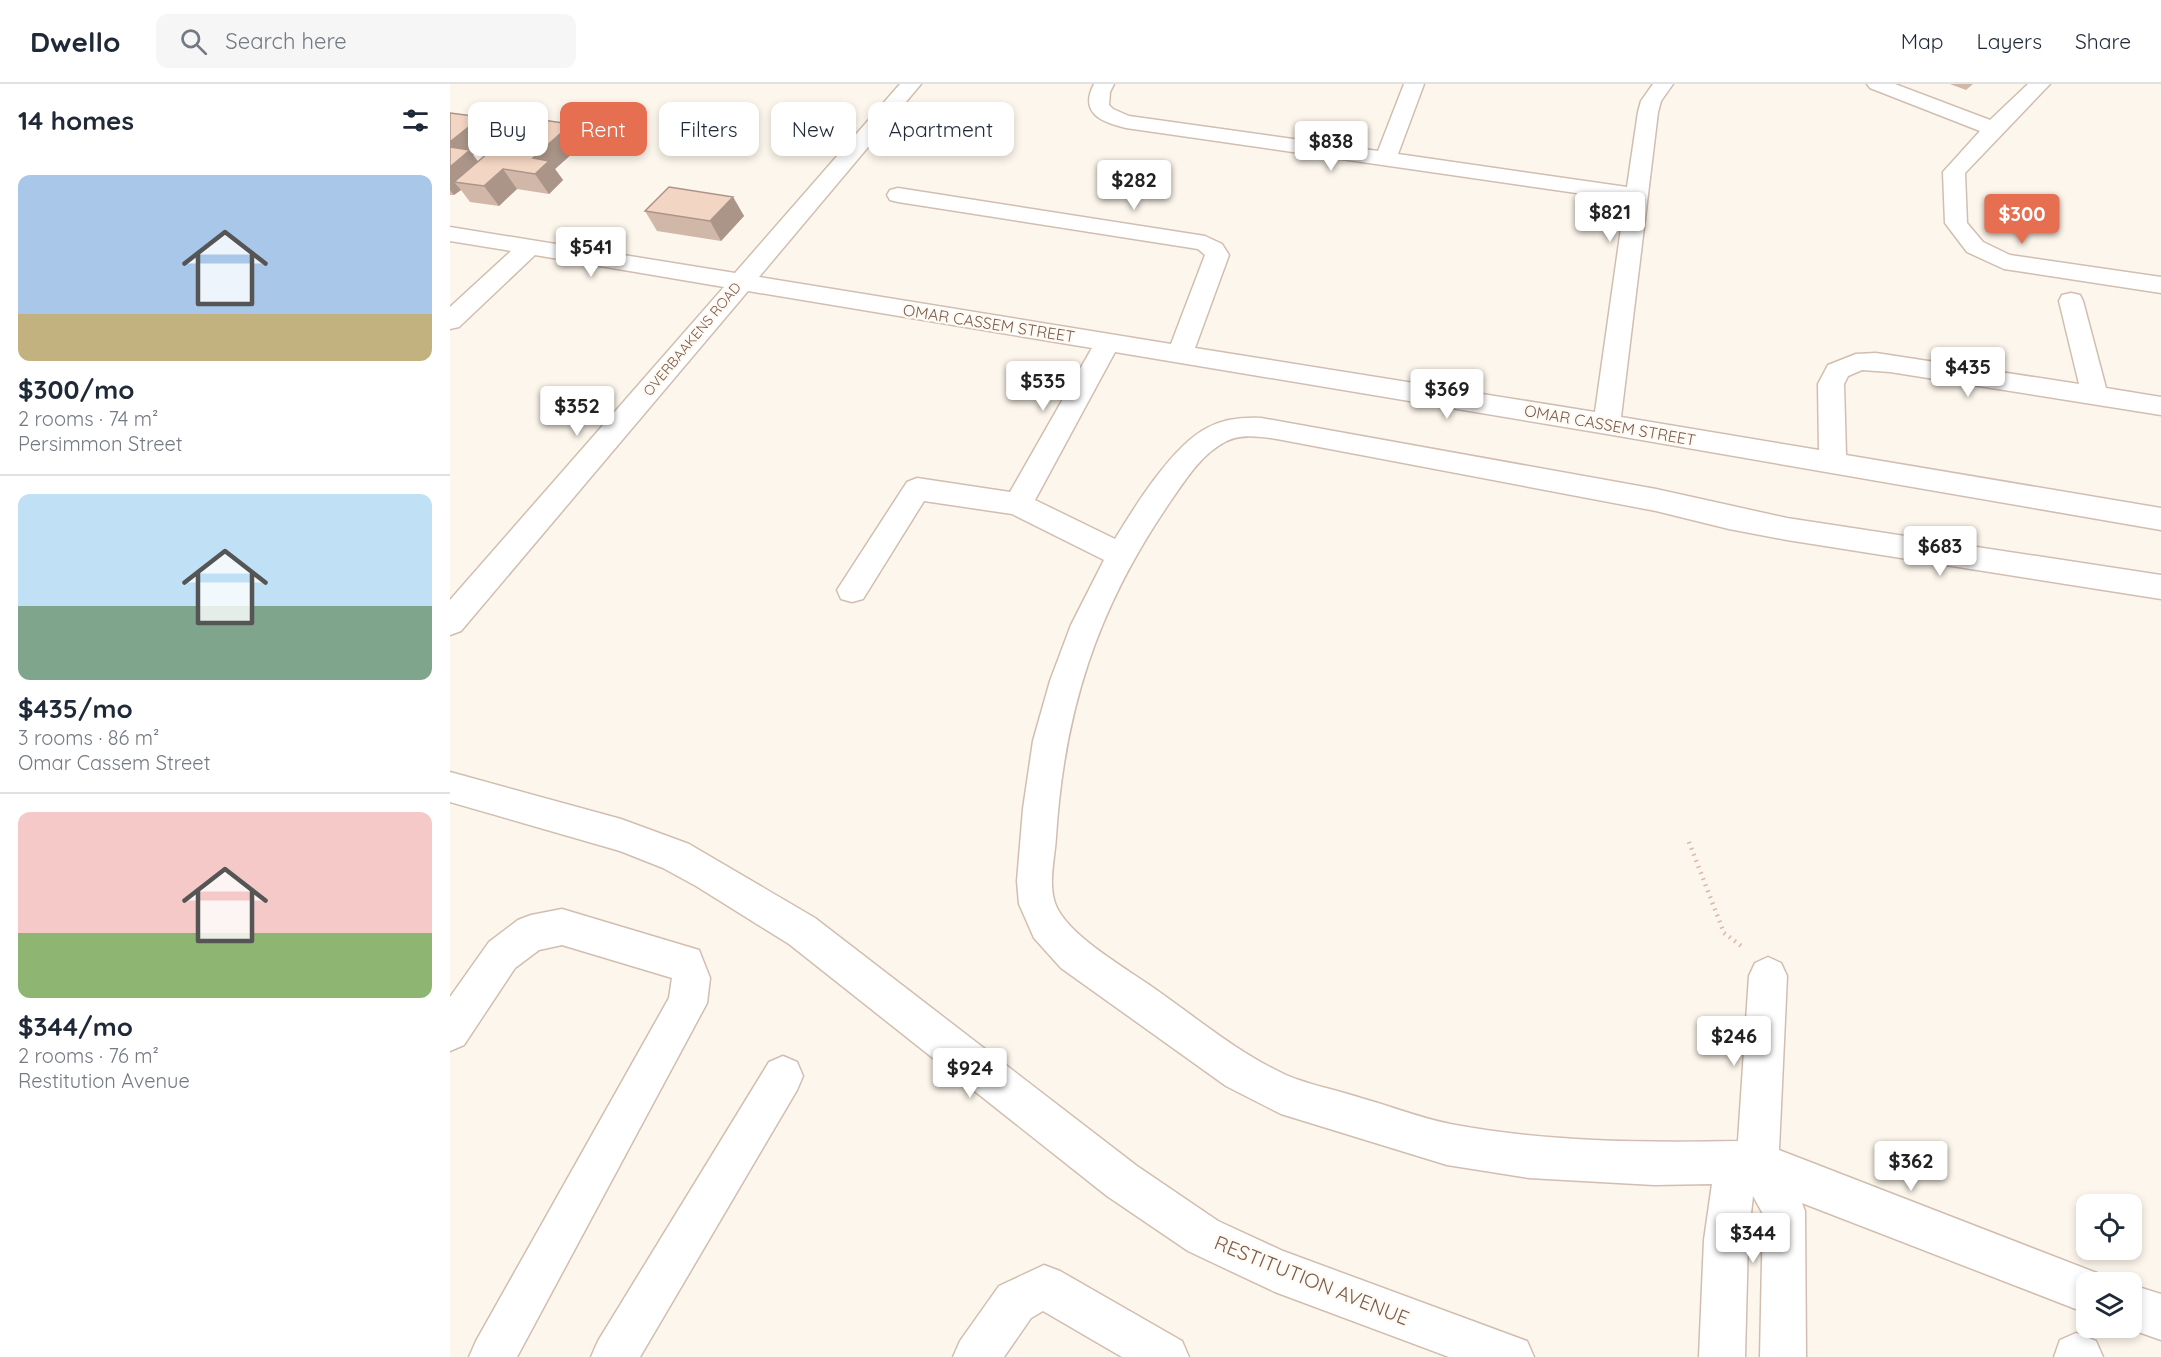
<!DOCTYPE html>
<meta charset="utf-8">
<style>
body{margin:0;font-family:Quicksand,sans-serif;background:#f6f6f7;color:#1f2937;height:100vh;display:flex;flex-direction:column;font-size:22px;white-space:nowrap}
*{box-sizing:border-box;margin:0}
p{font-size:20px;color:#747a83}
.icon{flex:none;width:33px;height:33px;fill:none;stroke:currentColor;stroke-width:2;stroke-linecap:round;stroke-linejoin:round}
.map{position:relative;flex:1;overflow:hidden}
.details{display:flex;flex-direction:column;background:#fff;width:450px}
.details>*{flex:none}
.top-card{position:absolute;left:18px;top:18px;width:570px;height:54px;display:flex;gap:12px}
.fabs{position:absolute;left:1626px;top:1110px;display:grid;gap:12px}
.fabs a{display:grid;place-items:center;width:66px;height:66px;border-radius:12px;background:#fff;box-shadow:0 3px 9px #0003;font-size:30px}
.price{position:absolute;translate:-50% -51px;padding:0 14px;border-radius:6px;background:#fff;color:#222;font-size:20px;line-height:39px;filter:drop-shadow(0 2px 3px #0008)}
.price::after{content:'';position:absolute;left:50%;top:36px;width:18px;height:14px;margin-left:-9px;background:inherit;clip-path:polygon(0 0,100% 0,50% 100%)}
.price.selected{background:#e76f51;color:#fff}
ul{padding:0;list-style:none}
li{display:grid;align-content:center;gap:12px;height:318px;padding:0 18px}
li+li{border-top:2px solid #e0e1e3}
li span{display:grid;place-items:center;height:186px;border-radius:12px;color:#555}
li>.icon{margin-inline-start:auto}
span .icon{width:108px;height:108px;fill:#fffc;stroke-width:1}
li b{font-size:26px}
h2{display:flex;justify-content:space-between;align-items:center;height:72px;padding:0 18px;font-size:26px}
.tag{padding:0 21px;border-radius:12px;background:#fff;box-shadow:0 3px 9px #0003;font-size:21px;line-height:54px}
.tag.selected{background:#e76f51;color:#fff}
header{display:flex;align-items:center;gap:36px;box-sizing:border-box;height:84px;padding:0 30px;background:#fff;border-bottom:2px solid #e0e1e3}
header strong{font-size:28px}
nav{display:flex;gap:33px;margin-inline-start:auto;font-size:21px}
.search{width:420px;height:54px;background:#f6f6f7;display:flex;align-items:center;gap:15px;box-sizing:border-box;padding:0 21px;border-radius:12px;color:#747a83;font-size:22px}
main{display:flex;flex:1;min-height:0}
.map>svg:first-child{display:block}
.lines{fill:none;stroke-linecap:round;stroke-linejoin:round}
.minor-casing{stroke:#d1beb0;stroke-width:3}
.path{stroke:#d9b8a5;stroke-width:4.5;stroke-dasharray:1.5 5;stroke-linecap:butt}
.minor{fill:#fff;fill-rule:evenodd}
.wall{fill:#d1b7a8}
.shaded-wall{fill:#aa9588}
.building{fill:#f3d5c3;stroke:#aa9588;stroke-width:1.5}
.labels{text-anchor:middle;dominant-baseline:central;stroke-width:4.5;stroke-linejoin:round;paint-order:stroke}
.far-street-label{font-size:14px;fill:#7a5c4d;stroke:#fffaf3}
.street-label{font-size:16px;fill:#7a5c4d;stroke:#fffaf3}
.near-street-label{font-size:20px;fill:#7a5c4d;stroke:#fffaf3}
</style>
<header>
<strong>Dwello</strong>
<div class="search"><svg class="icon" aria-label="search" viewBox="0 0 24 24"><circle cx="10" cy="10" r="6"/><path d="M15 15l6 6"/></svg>Search here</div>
<nav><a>Map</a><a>Layers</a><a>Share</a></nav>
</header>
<main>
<section class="details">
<h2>14 homes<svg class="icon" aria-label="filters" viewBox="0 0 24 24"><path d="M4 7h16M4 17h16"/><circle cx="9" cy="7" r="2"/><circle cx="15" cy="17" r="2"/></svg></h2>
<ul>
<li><span style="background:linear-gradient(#a9c7e8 75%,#c2b280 0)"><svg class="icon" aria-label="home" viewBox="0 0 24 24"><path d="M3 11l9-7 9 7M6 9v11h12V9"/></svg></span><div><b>$300/mo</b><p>2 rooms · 74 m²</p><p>Persimmon Street</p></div></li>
<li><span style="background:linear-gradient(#bfe0f5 60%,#7fa58c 0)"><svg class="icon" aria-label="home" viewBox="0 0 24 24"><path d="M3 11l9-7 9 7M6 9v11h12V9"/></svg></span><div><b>$435/mo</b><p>3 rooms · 86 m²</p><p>Omar Cassem Street</p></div></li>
<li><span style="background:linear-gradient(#f6c9c9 65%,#8fb573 0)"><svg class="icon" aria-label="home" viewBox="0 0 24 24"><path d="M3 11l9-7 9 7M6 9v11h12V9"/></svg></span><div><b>$344/mo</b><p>2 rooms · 76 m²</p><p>Restitution Avenue</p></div></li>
</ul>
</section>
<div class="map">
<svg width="1711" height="1273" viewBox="0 0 1711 1273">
<rect width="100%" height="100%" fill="#fdf6ec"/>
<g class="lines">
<defs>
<g id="minor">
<path d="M450 0H471L309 193 721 260 755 171 748 165 448 118 440 116 437 111 440 106 448 104 755 152 772 160 779 171 745 264 1145 328 1175 116 676 44C651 38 629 29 644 0H664L660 8 659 21 663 25 679 32 928 67 954 0H974L948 70 1177 103 1188 28 1191 17 1203 0H1223L1211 17 1208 28 1171 333 1369 366 1368 300 1378 281 1406 270 1426 269 1629 300 1609 217 1612 211 1621 209 1630 211 1633 217 1656 304 1711 313V331L1440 288 1412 286 1398 292 1394 300 1396 371 1711 424V446L1157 350 665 268 585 416 665 455C685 422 723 361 757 344 773 335 793 333 811 334L1206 405 1337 434 1711 491V515L1337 456 1279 445 1206 427 827 355C811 353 790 349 775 358 750 371 734 398 718 421 647 525 614 627 606 753 605 773 598 799 605 819 615 849 672 882 698 900 743 931 786 968 836 991 859 1001 887 1006 911 1014 940 1022 970 1034 1000 1040 1095 1058 1192 1059 1288 1057L1299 892 1305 879 1318 873 1331 879 1337 892 1329 1066 1652 1191 1655 1198H1636V1229L1352 1119 1355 1127 1356 1273H1310L1313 1130 1303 1112 1298 1156 1295 1273H1249L1254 1156 1262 1100 1204 1101 1079 1094 997 1081 831 1030 776 1002 611 884 584 854 569 820 567 797 573 725 583 657 600 597 621 541 654 476 562 430 474 417 413 515 402 518 391 515 387 506 457 398 467 394 560 408 642 264 298 207 11 547 0 551V516L274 203 85 171 9 243 0 245V223L61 167 0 157V143L285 189Z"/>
<path d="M1417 0H1445L1540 36 1578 0H1600L1515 89 1517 139 1533 158 1560 171 1711 193V209L1554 185 1517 168 1495 139 1493 88 1530 47 1420 4Z"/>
<path d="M0 688 171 735 239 760 365 834 687 1082 768 1137 833 1167 1077 1257 1084 1273H999L825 1208 738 1167 657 1112 339 860 246 802 213 784 170 767 0 718Z"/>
<path d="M112 825 249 866 260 894 257 919 67 1273H19L26 1257 219 914 222 894 112 861 89 866 65 884 14 961 0 967V913L39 858 68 836 81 831Z"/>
<path d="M333 972 347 978 353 992 347 1006 190 1273H141L148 1257 319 978Z"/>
<path d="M594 1181 610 1187 732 1257 739 1273H672L593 1227 581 1234 554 1273H503L510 1257 549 1202Z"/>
<path d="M1682 1201 1711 1210V1256L1677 1244H1682Z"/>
<path d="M1626 1249 1646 1257 1653 1273H1604L1610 1256Z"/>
</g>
</defs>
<!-- minor casing -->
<use href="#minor" class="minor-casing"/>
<!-- path -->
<path class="path" d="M1239 758 1274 849 1294 864"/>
<!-- minor -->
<use href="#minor" class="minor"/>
</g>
<!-- wall -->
<g class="wall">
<path d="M1500 0H1523L1516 6Z"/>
<path d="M0 29 45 53 23 71 28 77 44 70 134 59 105 85 113 96 99 110 67 105 49 122 20 118 11 106 4 111H0Z"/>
<path d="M283 113 294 132 271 157 207 147 195 127Z"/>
</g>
<!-- shaded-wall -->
<g class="shaded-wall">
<path d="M31 33 45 53 23 71 34 86 4 98 11 106 4 111 0 106V58Z"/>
<path d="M121 40 134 59 105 85 113 96 99 110 85 90 83 74Z"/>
<path d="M53 85 67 105 49 122 34 102Z"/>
<path d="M283 113 294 132 271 157 260 137Z"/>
</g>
<!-- building -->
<g class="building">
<path d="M0 29 31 33 0 58Z"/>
<path d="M85 35 121 40 83 74 99 77 85 90 53 85 34 102 4 98 38 69 44 70Z"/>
<path d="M0 63 20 66 0 83Z"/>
<path d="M219 103 283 113 260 137 195 127Z"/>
</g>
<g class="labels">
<!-- far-street labels -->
<g class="far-street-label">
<text transform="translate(242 255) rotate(-50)">OVERBAAKENS ROAD</text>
</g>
<!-- street labels -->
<g class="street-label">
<text transform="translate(539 239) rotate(9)">OMAR CASSEM STREET</text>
<text transform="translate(1160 341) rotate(10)">OMAR CASSEM STREET</text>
</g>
<!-- near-street labels -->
<g class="near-street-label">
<text transform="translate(862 1196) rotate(22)">RESTITUTION AVENUE</text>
</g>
</g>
</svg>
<div class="fabs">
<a><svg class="icon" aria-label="locate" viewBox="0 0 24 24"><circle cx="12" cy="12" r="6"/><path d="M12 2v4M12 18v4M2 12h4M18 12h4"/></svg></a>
<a><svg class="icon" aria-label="layers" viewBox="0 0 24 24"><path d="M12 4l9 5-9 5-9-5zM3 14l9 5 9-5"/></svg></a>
</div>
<b class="price" style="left:881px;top:88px">$838</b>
<b class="price" style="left:684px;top:127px">$282</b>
<b class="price" style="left:1160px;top:159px">$821</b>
<b class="price selected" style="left:1572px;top:161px">$300</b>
<b class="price" style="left:141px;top:194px">$541</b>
<b class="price" style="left:1518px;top:314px">$435</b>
<b class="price" style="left:593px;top:328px">$535</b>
<b class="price" style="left:997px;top:336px">$369</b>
<b class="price" style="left:127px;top:353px">$352</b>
<b class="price" style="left:1490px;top:493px">$683</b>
<b class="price" style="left:1284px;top:983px">$246</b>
<b class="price" style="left:520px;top:1015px">$924</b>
<b class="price" style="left:1461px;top:1108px">$362</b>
<b class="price" style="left:1303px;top:1180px">$344</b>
<div class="top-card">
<a class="tag">Buy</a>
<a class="tag selected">Rent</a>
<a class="tag">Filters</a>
<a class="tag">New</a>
<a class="tag">Apartment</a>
</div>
</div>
</main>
